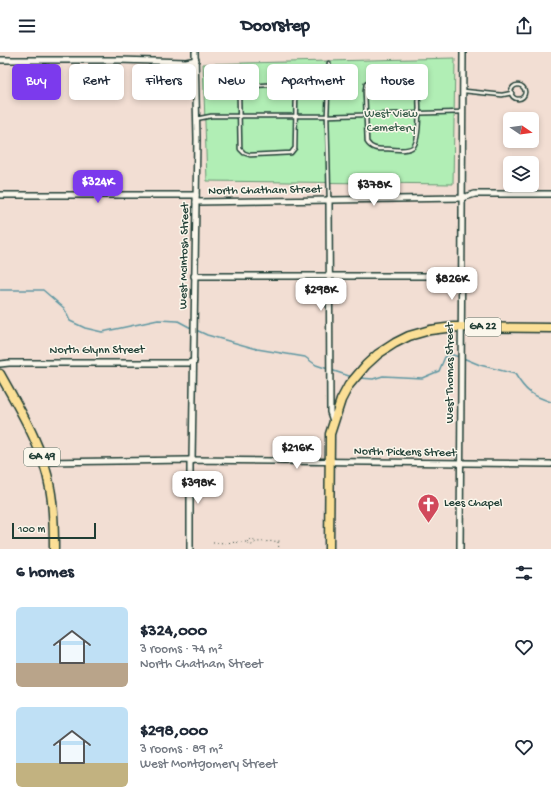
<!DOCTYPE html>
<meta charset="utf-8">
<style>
body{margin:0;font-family:"Gochi Hand",sans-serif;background:#f2f2f3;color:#1f2937;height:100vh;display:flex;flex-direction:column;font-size:15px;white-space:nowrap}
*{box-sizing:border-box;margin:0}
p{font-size:13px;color:#747a83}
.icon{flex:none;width:22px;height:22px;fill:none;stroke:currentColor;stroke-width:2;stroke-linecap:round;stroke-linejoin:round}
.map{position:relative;height:497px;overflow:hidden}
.side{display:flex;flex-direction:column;background:#fff;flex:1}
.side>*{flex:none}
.guide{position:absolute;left:12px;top:12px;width:527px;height:36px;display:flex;gap:8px}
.needle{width:26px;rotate:103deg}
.buttons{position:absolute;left:503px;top:60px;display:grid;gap:8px}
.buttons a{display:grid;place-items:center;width:36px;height:36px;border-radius:6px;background:#fff;box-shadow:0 2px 6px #0003;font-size:20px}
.scale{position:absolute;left:12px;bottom:10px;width:84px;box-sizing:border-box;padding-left:4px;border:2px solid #1f3d34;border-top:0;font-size:11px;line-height:14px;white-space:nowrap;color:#1f3d34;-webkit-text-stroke:3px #fbf7ec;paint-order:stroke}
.price{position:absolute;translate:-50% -34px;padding:0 9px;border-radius:8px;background:#fff;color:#222;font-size:13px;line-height:26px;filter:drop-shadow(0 1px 2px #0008)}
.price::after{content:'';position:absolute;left:50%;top:24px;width:12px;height:9px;margin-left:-6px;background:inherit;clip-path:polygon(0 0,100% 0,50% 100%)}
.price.current{background:#7c3aed;color:#fff}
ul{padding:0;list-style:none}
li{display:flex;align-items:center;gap:12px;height:100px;padding:0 16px}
li span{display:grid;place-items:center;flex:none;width:112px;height:80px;border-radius:6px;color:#555}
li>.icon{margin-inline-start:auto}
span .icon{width:48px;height:48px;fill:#fffc;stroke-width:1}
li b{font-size:17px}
h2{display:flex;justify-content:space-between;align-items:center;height:48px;padding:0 16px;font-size:17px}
.tag{padding:0 14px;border-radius:6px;background:#fff;box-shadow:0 2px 6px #0003;font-size:14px;line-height:36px}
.tag.current{background:#7c3aed;color:#fff}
header{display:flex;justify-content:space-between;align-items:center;height:52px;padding:0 16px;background:#fff;font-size:18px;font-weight:700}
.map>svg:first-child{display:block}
.green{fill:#b1eeb5;stroke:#689674}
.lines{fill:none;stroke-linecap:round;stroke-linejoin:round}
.stream{stroke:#5f97a2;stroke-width:1.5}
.lane-casing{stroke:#1f3d34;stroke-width:5.5}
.street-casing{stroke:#1f3d34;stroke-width:8}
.primary-casing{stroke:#1f3d34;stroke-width:11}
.path{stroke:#1f3d34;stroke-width:1;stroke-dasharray:1 3;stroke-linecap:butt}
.lane{stroke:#fbf7ec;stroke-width:2.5}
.street{stroke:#fbf7ec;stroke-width:5}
.primary{stroke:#fbdf96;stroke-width:8}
.labels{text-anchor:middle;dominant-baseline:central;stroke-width:3;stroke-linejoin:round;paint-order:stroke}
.shield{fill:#fbf7ec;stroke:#61756b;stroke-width:1}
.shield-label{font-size:11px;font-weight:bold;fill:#1f3d34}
.park-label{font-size:12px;fill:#3c604e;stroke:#fbf7ec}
.street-label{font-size:12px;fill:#1f3d34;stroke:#fbf7ec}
.poi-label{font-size:12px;fill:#1f3d34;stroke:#fbf7ec;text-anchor:start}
</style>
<header><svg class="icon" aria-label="menu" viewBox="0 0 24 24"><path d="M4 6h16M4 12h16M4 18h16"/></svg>Doorstep<svg class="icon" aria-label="share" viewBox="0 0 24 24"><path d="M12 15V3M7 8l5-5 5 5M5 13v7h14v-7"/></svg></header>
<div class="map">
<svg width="551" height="497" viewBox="0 0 551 497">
<rect width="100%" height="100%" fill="#f2ded3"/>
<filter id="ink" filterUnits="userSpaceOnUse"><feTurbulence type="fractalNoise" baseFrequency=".025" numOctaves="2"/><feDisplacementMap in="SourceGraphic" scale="8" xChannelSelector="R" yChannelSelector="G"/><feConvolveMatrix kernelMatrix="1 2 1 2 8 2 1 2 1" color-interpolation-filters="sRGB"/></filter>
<g filter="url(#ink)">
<!-- green -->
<path class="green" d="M455 6 453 132 207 129 203 12Z"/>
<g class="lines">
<!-- stream -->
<g class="stream">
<path d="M0 238H43L64 256 70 269 85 276 102 280 158 268 178 269 193 277"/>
<path d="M196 278 207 283 257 297 305 305 316 313 328 317"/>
<path d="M463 306 480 313 515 322C526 340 531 343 551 350"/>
<path d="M331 318 352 325"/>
<path d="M360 326 373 327 383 324 422 326 439 319 445 305 453 303 459 305"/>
</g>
<defs>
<g id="lane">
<path d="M388 28H413L417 31C419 43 421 87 413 95 407 100 396 97 388 97 379 97 372 98 367 90L365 39 366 32 371 29Z"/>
<path d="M267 33H290L296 40 295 96 291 101 250 103 244 101 240 97 239 46 242 38 251 34Z"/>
<circle cx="518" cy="40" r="7"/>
<path d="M464 39 502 43 512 41"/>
<path d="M196 67 211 64H327L329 11"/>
<path d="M329 147 327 64 463 60"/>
</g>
<g id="street">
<path d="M0 8H119L186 10 196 8"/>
<path d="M0 143H196"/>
<path d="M329 147 330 360 333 369"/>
<path d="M196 150 462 146 475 142H551"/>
<path d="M194 224H461"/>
<path d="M0 312 9 311H189L194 309"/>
<path d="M190 408V497"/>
<path d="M192 409 197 87 195 0"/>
<path d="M43 410 190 408 551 412"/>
<path d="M460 497 463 0"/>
</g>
<g id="primary">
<path d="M0 322C20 358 43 395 50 436 54 456 54 477 54 497"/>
<path d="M329 497 330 382 341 348 349 333 366 313 378 302 395 291 409 284 430 278 454 275 551 276"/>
</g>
</defs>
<!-- lane casing -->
<use href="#lane" class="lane-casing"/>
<!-- street casing -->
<use href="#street" class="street-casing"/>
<!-- primary casing -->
<use href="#primary" class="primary-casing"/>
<!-- path -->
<g class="path">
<path d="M247 490 251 487 256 490"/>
<path d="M278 490 279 497"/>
<path d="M213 491 247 490 249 493H252L256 490 281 489"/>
</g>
<!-- lane -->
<use href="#lane" class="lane"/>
<!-- street -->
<use href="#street" class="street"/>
<!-- primary -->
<use href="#primary" class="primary"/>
</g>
</g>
<!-- icons -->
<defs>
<symbol id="church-pin" viewBox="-11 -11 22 30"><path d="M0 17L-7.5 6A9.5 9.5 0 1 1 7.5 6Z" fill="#d1495b" stroke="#fbf7ec"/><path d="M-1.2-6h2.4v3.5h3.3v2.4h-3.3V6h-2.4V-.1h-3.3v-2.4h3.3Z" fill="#fff"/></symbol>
</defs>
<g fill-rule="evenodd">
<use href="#church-pin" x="416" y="440" width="25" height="34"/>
</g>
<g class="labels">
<!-- shield labels -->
<g class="shield">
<rect x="465" y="266" width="36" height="18" rx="3"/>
<rect x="24" y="396" width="36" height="18" rx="3"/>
</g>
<g class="shield-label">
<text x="483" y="275">GA 22</text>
<text x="42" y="405">GA 49</text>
</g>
<!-- park labels -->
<g class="park-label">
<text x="391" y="63">West View<tspan x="391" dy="14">Cemetery</tspan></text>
</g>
<!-- street labels -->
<g class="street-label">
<text transform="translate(265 139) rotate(-1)">North Chatham Street</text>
<text transform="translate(185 204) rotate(-89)">West McIntosh Street</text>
<text x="97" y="299">North Glynn Street</text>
<text transform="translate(451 321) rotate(-90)">West Thomas Street</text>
<text transform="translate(405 401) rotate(1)">North Pickens Street</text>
</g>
<!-- poi labels -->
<g class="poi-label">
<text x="444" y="452">Lees Chapel</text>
</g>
</g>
</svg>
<div class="buttons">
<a><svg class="needle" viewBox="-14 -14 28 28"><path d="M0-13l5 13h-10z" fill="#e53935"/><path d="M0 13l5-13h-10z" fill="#747a83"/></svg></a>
<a><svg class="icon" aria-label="layers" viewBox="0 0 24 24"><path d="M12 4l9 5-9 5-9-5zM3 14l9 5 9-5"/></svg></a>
</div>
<div class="scale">100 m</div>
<b class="price current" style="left:98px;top:152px">$324K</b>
<b class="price" style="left:374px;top:155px">$378K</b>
<b class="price" style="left:452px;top:249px">$826K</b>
<b class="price" style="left:321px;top:260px">$298K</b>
<b class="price" style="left:297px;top:418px">$216K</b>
<b class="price" style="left:198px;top:453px">$398K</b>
<div class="guide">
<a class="tag current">Buy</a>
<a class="tag">Rent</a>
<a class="tag">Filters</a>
<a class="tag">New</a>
<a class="tag">Apartment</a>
<a class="tag">House</a>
</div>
</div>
<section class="side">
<h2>6 homes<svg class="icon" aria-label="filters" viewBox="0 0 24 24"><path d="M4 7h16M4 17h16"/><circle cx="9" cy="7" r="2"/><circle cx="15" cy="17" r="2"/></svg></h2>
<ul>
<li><span style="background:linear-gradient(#bfe0f5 70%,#b9a48a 0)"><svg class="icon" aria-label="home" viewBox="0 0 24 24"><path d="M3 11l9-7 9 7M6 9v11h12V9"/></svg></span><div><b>$324,000</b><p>3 rooms · 74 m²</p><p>North Chatham Street</p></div><svg class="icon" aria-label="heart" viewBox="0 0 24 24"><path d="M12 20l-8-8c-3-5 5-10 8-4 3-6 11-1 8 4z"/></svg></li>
<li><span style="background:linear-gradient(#bfe0f5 70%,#c2b280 0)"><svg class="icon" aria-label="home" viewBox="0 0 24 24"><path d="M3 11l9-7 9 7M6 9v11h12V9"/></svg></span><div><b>$298,000</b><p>3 rooms · 89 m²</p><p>West Montgomery Street</p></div><svg class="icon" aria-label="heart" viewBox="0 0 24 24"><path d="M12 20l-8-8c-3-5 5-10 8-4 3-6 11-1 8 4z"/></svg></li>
</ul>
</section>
